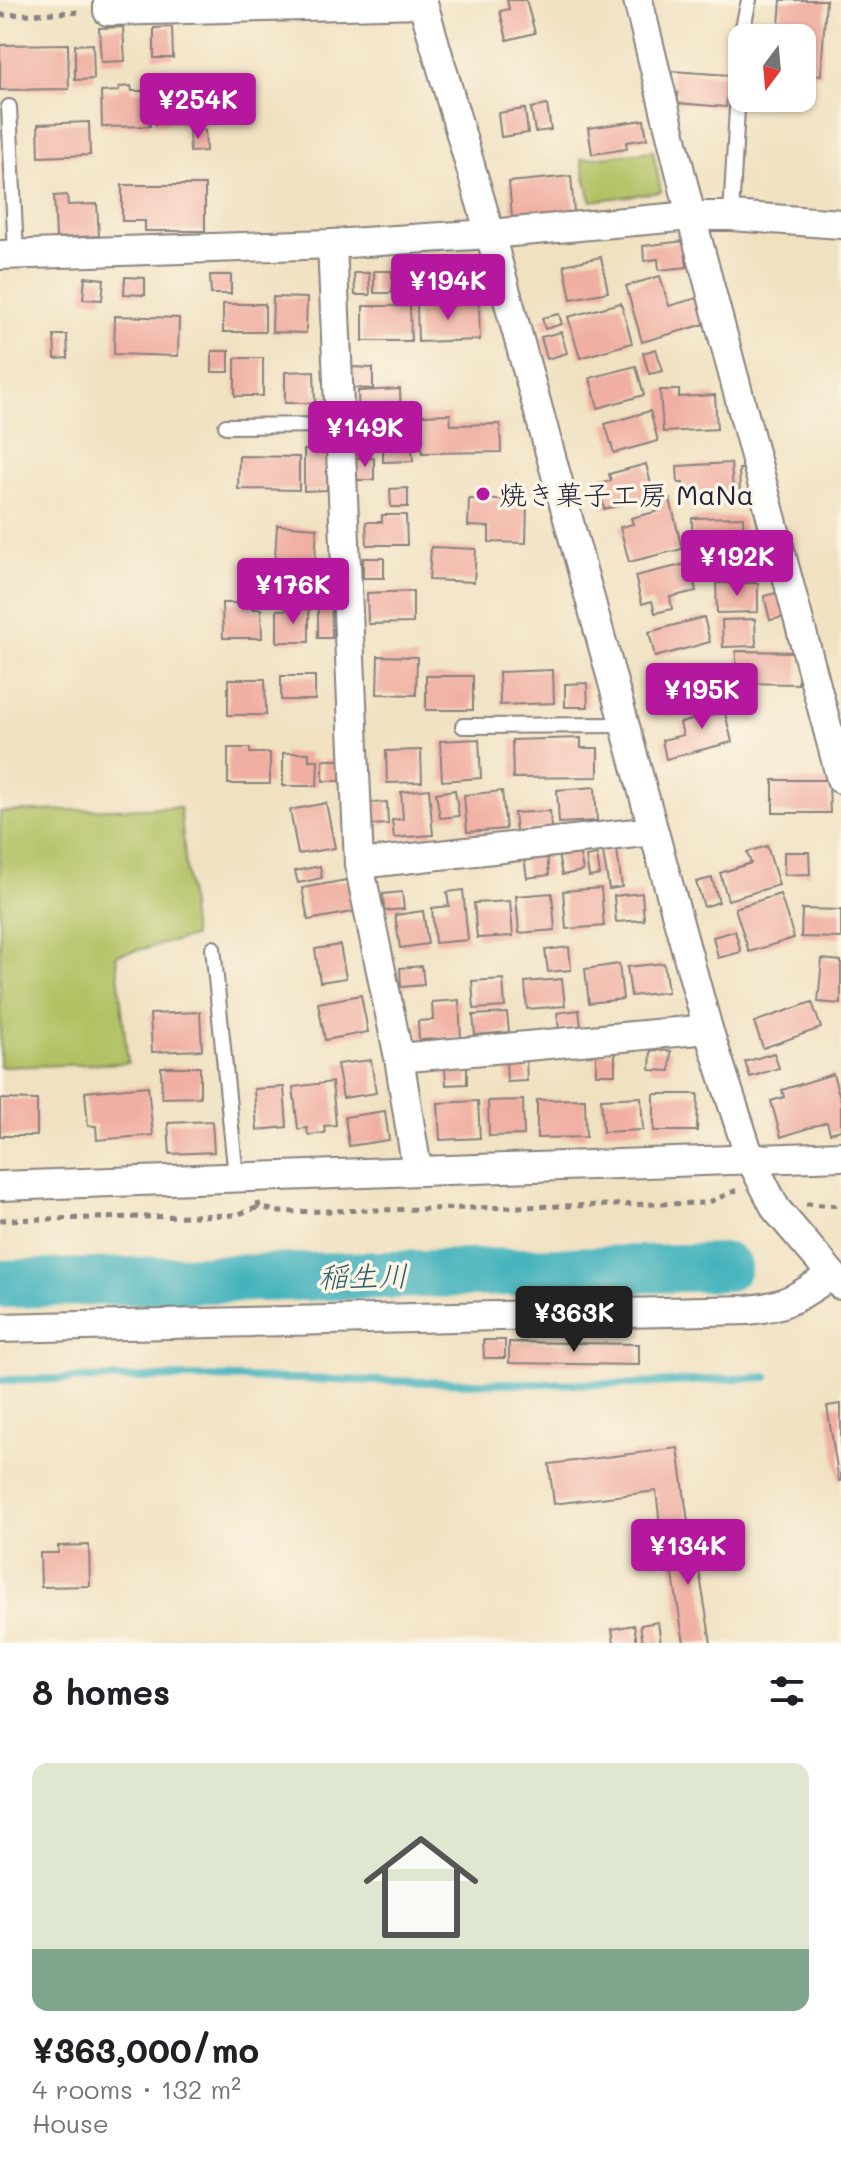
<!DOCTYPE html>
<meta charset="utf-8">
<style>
body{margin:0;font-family:Mali,"Klee One",sans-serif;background:#f2f2f2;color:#202124;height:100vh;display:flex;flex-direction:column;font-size:30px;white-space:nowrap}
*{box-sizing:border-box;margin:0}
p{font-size:26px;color:#757577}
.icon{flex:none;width:44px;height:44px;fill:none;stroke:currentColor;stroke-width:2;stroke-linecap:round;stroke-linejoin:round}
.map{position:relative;height:1643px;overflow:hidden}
.sheet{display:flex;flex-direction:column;background:#fff;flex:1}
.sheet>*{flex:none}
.needle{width:52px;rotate:196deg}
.buttons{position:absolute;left:728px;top:24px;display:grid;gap:16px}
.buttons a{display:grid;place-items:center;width:88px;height:88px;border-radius:16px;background:#fff;box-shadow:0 2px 6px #0004;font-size:40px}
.price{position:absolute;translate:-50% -68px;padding:0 18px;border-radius:8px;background:#b5179e;color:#fff;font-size:26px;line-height:52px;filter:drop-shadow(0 2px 4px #0008)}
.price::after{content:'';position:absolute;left:50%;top:48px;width:24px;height:18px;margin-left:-12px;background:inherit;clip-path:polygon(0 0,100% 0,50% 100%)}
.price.current{background:#222;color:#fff}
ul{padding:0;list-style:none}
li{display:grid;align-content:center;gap:16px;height:424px;padding:0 32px}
li span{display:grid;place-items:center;height:248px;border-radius:16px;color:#555}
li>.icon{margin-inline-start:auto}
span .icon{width:144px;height:144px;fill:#fffc;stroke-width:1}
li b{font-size:34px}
h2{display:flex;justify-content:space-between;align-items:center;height:96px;padding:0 32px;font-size:34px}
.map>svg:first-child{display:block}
.green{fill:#b2c164;stroke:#6a7250;stroke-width:2}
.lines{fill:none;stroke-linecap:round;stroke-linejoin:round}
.stream{stroke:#44b3bd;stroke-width:8}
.river{stroke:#44b3bd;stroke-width:48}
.building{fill:#f0afa2}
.lane-casing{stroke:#89827e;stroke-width:18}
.street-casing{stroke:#89827e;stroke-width:32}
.path{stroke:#89827e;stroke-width:5;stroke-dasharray:6 6;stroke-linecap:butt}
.lane{stroke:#fff;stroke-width:14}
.street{stroke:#fff;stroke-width:28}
.poi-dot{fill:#b5179e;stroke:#fcf5e5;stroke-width:3}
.labels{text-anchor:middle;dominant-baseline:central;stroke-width:7;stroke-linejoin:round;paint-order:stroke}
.poi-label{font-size:28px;fill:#22223b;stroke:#fcf5e5;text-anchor:start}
.water-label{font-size:30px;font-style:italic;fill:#305c6f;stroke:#fcf5e5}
</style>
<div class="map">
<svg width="841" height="1643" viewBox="0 0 841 1643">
<rect width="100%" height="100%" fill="#fcf5e5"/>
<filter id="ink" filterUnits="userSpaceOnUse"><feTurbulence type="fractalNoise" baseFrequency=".0125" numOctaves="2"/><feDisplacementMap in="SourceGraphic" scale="16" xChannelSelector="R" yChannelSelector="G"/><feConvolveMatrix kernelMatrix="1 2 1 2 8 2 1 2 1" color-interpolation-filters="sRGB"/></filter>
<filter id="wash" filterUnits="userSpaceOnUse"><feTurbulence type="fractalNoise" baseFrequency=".006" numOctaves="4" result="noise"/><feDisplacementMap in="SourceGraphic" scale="32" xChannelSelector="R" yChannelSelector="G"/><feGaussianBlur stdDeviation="1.8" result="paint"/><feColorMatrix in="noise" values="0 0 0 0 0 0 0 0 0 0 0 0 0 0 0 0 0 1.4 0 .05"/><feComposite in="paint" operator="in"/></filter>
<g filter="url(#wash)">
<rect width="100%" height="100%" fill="#f0e1c1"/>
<!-- green -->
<g class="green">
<path d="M653 151 661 192 591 201 581 159Z"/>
<path d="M180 807 193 937 116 955 128 1063 0 1067V812Z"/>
</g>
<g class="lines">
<!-- stream -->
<path class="stream" d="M0 1380 197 1377 481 1383 634 1384 767 1377"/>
<!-- river -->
<path class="river" d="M0 1284 727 1267"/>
</g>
<g id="blocks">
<!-- building -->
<g class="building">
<path d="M507 0H526L535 33 507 40 500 11 509 9Z"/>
<path d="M781 0H826L821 75 802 73V38H778Z"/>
<path d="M123 27 125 61 101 62 99 28Z"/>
<path d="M172 27 173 58H154V28Z"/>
<path d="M68 44 69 89 0 90V45Z"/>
<path d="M93 44 94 79 75 80V45Z"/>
<path d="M672 71 729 75 726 107 677 103 678 93 670 92Z"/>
<path d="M131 86 132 91H149L150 126 102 127 101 92 119 91V87Z"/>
<path d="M204 91 205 123 155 124V92Z"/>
<path d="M547 105 551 130 535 132 531 108Z"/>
<path d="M525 109 528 133 501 137 498 113Z"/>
<path d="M644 120 647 139 626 142 627 149 592 154 588 128Z"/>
<path d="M89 122 90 155 39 157 38 124Z"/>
<path d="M205 130 206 151 190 152 189 131Z"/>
<path d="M571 176 574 212 512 217 509 182Z"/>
<path d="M122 185H205V231H145V221H122Z"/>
<path d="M67 195 68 205 97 204 99 236 56 238 54 196Z"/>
<path d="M684 241 687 267 659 270 658 259 644 261 643 246Z"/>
<path d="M601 257 608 292 571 299 564 265Z"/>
<rect x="374" y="271" width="18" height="22"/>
<path d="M354 273H369L370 295H355Z"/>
<path d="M210 275H231V294H211Z"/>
<path d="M660 276 669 306 697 298 705 324 642 342 626 286Z"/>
<path d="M85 277 104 279 102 300 83 299Z"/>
<path d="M125 277 145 278V295L124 294Z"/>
<path d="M273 297 307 298 306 333 272 332Z"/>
<path d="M479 302 480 340 418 342 417 304Z"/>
<path d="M621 303 632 343 580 358 568 317Z"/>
<rect x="223" y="304" width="42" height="28"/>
<path d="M363 306H410L411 341H363Z"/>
<path d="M559 314 562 324 545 329 542 318Z"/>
<path d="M115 316 179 318 178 356 114 354Z"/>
<path d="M561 332 567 353 547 359 541 337Z"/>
<path d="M54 335H67L68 358 55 359Z"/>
<path d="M656 349 663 371 649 374 643 353Z"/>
<rect x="212" y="351" width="17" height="21"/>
<rect x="235" y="358" width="28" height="38"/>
<path d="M636 366 644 395 598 408 590 378Z"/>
<path d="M352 367 373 368V389L352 388Z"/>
<path d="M314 371 315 403H285V372Z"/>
<path d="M400 389 401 423 359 425 358 391Z"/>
<path d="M660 390H679V397L715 395 717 429 663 432Z"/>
<path d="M650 411 658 441 614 453 605 424Z"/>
<path d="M450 414 451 425 500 424 501 452 422 453 421 415Z"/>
<path d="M412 445 413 461 383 462V447Z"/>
<path d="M304 450H327V490L304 491Z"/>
<path d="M239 456 299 457V490L238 489Z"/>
<rect x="356" y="458" width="18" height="22"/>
<path d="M731 463 733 491 684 494 683 483H678L677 466Z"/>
<path d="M646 464 654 496 604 509 598 484 611 481 609 474Z"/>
<path d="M739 469H749L750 492 740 493Z"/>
<path d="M408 488V507H391L390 489Z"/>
<path d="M469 499 527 501 526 543 489 542V527L468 526Z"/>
<path d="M670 499 682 549 629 562 620 527 633 524 631 518 659 511 656 503Z"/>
<path d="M382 515H406L407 545H367L366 522H382Z"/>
<path d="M743 517 744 554 693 555 692 518Z"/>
<path d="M277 525 317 528 315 560 275 558Z"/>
<rect x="752" y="531" width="14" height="23"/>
<path d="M431 547 476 549 474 582 429 580Z"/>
<rect x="363" y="558" width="21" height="20"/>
<path d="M690 563 696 591 670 597 672 609 655 613 652 601 642 604 635 576Z"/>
<path d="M716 583H758V612L717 613Z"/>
<path d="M413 591V623L368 624 367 593Z"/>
<path d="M784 591 789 616 770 620 764 596Z"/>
<path d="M222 603H252V609H261L262 638H223Z"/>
<path d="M318 608H331L332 638H318Z"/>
<path d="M309 609V642H277V610Z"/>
<path d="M704 617 710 642 655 657 649 632Z"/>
<path d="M755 619 756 646 723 647 722 620Z"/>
<path d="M736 651 799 652 798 684 736 683Z"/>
<path d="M378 656 417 657 416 695 377 694Z"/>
<path d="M553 670 554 703 500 705 499 672Z"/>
<rect x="281" y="676" width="34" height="24"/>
<rect x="426" y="676" width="47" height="34"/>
<path d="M228 679H265L266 715H228Z"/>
<path d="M587 683 588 707H565V684Z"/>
<path d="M728 692 732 711 725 713 732 742 666 759 662 740 683 735 680 723 715 714 711 697Z"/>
<path d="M581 738V748H598V777L513 778 512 740Z"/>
<path d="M479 739 481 778 442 781 440 741Z"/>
<path d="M228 748H250V753H270V784H228Z"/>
<path d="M421 750 422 782 387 783 386 751Z"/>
<path d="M283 753H309V760H318L317 786H283Z"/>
<rect x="323" y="760" width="17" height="21"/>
<path d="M773 780H829L830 813H773Z"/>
<path d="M595 787 597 821 559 823 557 790Z"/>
<path d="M429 789 433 835 394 838 392 820 403 819 401 792Z"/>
<path d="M455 790 459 816 440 818 436 793Z"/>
<path d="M502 791 506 829 467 832 464 795Z"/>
<path d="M387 802 388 824 369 825 368 803Z"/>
<path d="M326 803 335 848 298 854 290 810Z"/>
<path d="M550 811 551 828 516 831 514 813Z"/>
<path d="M767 846 779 885 728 900 720 873 751 863 747 852Z"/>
<path d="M579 849 583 871 562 875 558 854Z"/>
<path d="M617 850 622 887 609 889 603 852Z"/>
<path d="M784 852H809L810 874 784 875Z"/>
<path d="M547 855 549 875 527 878 524 858Z"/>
<path d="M597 855 600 875 589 877 586 857Z"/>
<path d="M320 866 322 878 298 883 295 871Z"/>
<path d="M712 878 719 902 704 907 696 882Z"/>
<path d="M352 879 358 911 308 920 302 888Z"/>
<path d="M601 888 604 926 566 929 563 891Z"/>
<path d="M463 890 468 940 435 943 432 908 449 906 447 892Z"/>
<path d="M402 892 404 909 384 911 383 894Z"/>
<path d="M552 893 555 930 519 933 516 896Z"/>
<path d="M642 893 644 920 616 922 614 896Z"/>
<path d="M780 894 794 938 749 952 735 908Z"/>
<path d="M510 901 513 936 477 938 474 903Z"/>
<path d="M802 909 841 910V938L801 937Z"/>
<path d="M423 911 428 944 400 948 395 915Z"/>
<path d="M735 931 741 952 718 958 713 937Z"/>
<path d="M340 945 346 978 320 982 315 949Z"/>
<path d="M569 947 571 970 548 972 545 950Z"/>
<path d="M822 959 841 961V1004L818 1002Z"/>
<path d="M664 963 668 992 631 996 627 967Z"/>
<path d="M619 964 623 999 589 1003 585 969Z"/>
<path d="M422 966 424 985 401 987 400 968Z"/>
<path d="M503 979 505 1007 474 1009 472 981Z"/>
<path d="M562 979 565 1006 527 1009 525 982Z"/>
<path d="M361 995 368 1032 325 1040 318 1003Z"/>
<path d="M459 1000 461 1038 419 1040 418 1021 433 1020 432 1002Z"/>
<path d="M812 1002 821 1028 763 1048 754 1022Z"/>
<path d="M579 1010 581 1026 559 1030 557 1013Z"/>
<path d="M200 1012 202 1050 152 1052 150 1014Z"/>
<path d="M507 1013 509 1032 475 1035 473 1015Z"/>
<path d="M651 1050 671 1051 670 1071 650 1070Z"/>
<rect x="596" y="1053" width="19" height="21"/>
<path d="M774 1053 779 1068 750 1077 745 1062Z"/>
<path d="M371 1060 376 1093 343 1098 337 1064Z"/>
<path d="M526 1060 527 1081 507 1082 506 1061Z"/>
<path d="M467 1065V1084L446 1085 445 1066Z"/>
<path d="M161 1067H200V1097L162 1098Z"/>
<path d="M833 1074 841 1101V1130L830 1133 827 1122 781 1137 771 1101 784 1097 782 1090Z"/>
<path d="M332 1082 336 1125 324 1126 325 1133 308 1135 307 1128 298 1129 293 1087Z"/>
<path d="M148 1086 153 1135 97 1140 96 1126H88L85 1092Z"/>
<path d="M284 1087 287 1127 257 1130 254 1089Z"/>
<path d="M654 1094H698L697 1131H654Z"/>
<path d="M641 1097 643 1130 603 1132 601 1099Z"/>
<path d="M0 1099 37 1100V1136H0Z"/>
<path d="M585 1099 586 1137 537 1138V1100Z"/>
<path d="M523 1100 524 1135 489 1136 488 1101Z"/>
<path d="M478 1101 480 1138 440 1140 438 1103Z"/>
<path d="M385 1111 389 1140 349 1146 345 1117Z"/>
<path d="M212 1121 214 1152 170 1154 168 1123Z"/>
<path d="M483 1340H505V1358H484Z"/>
<path d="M509 1342 639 1344V1365L509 1363Z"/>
<path d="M841 1404V1481H839L827 1406Z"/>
<path d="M678 1448 688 1522 660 1525 656 1491 554 1504 549 1464Z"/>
<path d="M692 1528 711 1643H684L666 1533Z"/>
<path d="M89 1545 90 1586 41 1587 40 1553H58V1546Z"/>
<path d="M658 1622 661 1643H643L640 1625Z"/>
<path d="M634 1625 637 1643H614L612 1629Z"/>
</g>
</g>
</g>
<g filter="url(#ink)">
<use href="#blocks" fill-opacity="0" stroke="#89827e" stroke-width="2"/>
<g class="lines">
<defs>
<g id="lane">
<path d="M9 107 16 254"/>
<path d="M731 216 741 36 749 0"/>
<path d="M226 426 340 425"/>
<path d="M463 726 624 725"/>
<path d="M213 948 236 1177"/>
</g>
<g id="street">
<path d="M108 0V11L423 3"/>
<path d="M422 0 490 234 708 1029 750 1158 776 1209 841 1285"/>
<path d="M638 0 691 216 841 779"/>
<path d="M332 244 359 864 399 1058 417 1170"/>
<path d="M0 255 332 244 490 234 691 216H731L841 224"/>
<path d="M359 864 653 831"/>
<path d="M399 1058 708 1029"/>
<path d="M0 1186 841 1156"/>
<path d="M0 1328 748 1310C788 1306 798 1297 831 1275"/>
</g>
</defs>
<!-- lane casing -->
<use href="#lane" class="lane-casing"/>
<!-- street casing -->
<use href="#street" class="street-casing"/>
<!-- path -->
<g class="path">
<path d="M0 15 83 12"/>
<path d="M258 1202 259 1207 280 1212 707 1203 737 1190"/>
<path d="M806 1204 841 1206"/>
<path d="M0 1220 236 1215 259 1207"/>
</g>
<!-- lane -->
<use href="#lane" class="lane"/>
<!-- street -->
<use href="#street" class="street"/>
</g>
</g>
<!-- markers -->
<circle class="poi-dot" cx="483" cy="494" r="8"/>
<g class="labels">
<!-- poi labels -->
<g class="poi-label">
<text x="499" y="494">焼き菓子工房 MaNa</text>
</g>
<!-- water labels -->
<g class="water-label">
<text transform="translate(363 1275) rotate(-1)">稲生川</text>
</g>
</g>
</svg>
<div class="buttons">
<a><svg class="needle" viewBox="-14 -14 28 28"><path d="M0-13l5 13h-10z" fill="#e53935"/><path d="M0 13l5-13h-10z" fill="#757577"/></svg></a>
</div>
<b class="price" style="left:198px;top:141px">¥254K</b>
<b class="price" style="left:448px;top:322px">¥194K</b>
<b class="price" style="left:365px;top:469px">¥149K</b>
<b class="price" style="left:737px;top:598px">¥192K</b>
<b class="price" style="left:293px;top:626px">¥176K</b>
<b class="price" style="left:702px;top:731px">¥195K</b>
<b class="price current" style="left:574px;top:1354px">¥363K</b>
<b class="price" style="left:688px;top:1587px">¥134K</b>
</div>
<section class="sheet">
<h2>8 homes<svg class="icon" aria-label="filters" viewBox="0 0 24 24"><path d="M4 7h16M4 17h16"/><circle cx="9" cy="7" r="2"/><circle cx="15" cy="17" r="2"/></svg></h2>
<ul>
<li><span style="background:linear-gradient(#dfe7d0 75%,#7fa58c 0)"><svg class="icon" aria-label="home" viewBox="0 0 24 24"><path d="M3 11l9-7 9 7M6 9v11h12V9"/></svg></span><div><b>¥363,000/mo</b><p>4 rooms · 132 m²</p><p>House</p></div></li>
</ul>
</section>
